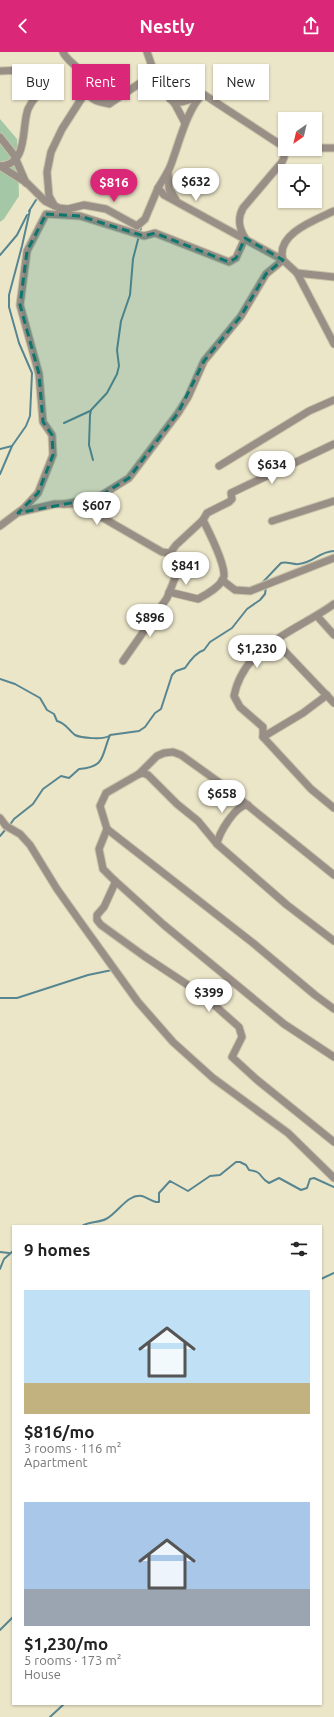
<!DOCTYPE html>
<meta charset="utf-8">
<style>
body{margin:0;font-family:Ubuntu,sans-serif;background:#f6f6f6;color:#222;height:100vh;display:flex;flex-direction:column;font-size:15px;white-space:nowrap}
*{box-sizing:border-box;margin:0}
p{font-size:13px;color:#767676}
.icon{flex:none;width:22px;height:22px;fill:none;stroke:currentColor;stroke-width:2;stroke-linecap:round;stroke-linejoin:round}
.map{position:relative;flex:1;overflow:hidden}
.side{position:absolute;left:12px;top:1173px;width:310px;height:480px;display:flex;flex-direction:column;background:#fff;border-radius:0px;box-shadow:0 1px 3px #0004}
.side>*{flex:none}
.guide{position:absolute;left:12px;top:12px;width:310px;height:36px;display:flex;gap:8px}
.needle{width:26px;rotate:214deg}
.fabs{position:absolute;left:278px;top:60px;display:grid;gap:8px}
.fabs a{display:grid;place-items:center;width:44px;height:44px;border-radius:0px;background:#fff;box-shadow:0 1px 3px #0004;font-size:20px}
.price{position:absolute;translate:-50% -34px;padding:0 9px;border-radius:14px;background:#fff;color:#222;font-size:13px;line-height:26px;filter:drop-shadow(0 1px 2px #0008)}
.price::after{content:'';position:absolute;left:50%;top:24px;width:12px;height:9px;margin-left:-6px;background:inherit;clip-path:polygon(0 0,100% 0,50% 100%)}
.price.current{background:#db2777;color:#fff}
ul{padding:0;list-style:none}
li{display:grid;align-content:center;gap:8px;height:212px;padding:0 12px}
li span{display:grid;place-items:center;height:124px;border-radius:0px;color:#555}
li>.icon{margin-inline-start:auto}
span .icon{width:72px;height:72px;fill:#fffc;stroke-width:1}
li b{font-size:17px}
h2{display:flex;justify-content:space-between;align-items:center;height:48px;padding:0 12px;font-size:17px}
.tag{padding:0 14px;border-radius:0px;background:#fff;box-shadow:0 1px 3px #0004;font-size:14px;line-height:36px}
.tag.current{background:#db2777;color:#fff}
header{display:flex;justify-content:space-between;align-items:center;height:52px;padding:0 12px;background:#db2777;color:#fff;font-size:18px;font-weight:700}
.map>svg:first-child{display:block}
.green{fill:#a4c7a5}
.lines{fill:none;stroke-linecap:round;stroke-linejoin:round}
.stream{stroke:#578691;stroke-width:2}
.minor-casing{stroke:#c7c2a8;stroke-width:9}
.minor{stroke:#998f86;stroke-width:7}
.marked{fill:#0f766e;fill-opacity:0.2;stroke:#0f766e;stroke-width:3;stroke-dasharray:8 5;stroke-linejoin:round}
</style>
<header><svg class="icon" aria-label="back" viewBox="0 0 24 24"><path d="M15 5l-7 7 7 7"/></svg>Nestly<svg class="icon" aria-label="share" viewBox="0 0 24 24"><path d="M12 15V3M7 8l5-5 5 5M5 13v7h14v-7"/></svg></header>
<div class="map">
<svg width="334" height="1665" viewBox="0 0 334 1665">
<rect width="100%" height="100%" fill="#ece6c9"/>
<!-- green -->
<path class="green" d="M0 67 17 87 19 144 4 167 0 170Z"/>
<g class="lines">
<!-- stream -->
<g class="stream">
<path d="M29 159 36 148"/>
<path d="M0 203 17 183 27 163"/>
<path d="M64 371 90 359"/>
<path d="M0 397 12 394"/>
<path d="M93 408 89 393 90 363 91 358 107 341 117 322 119 314 117 298 121 269 130 243 133 207 142 172"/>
<path d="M0 422 12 394 26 374 30 364 32 321 19 291 9 255V243L22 194 30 158"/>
<path d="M264 532 262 531 281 511C287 509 293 513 299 512 313 511 320 499 334 499"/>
<path d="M0 627 15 632 40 646 47 658 54 662 57 669C66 671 68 678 75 683 81 686 103 688 109 684"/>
<path d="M9 774 14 767 33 752 43 737 61 724 69 726 79 717C106 715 101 704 110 683L139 679 145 675 155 661 161 657 172 623 176 619 185 616C189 610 197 600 204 598L210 590 232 576 247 557 260 548 265 542 266 535"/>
<path d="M0 784 6 777"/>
<path d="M0 946H17L88 923 112 918"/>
<path d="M82 1174C90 1169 98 1171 106 1167 117 1162 128 1141 142 1144 146 1145 151 1149 156 1150H159V1141L170 1129 188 1139 210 1124 220 1123 236 1110H240L246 1113 249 1118C264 1120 258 1125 269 1131L279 1126 301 1138 307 1136 310 1127 314 1126 334 1135"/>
<path d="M0 1200 9 1201"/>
<path d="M0 1217 4 1207 13 1199"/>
<path d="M321 1227 334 1221"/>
<path d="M0 1578 13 1565"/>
<path d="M50 1665 64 1652"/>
</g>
<defs>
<g id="minor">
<path d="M63 0C67 9 77 13 82 22 86 28 85 37 89 43 94 50 102 50 109 52L155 21"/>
<path d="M147 0 159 34 175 52 185 71"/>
<path d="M0 19 24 18 43 23 54 21"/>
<path d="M170 47 182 50 199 45"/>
<path d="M0 85 14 103 26 131"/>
<path d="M315 96H334"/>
<path d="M289 97H307"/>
<path d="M0 114 27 131 45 149 59 156 68 157 84 153 106 157 137 174 145 167 158 136"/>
<path d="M0 114C29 112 21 76 28 57 32 48 41 39 49 34"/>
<path d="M168 120 169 137 176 148"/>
<path d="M54 153 49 144 47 120 51 100 62 77 87 38"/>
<path d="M245 186C239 176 237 167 243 156L282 110C286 103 285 99 281 93L203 42C187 56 178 95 170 115 167 122 162 129 158 136L164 143 283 208 297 221 334 292"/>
<path d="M297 221 334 225"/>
<path d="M219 414 309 359 334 348"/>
<path d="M64 452 97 446 129 426 178 361 188 345 204 309 241 264 266 222 283 208C275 182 315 168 334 159"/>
<path d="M20 460 55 452H79L162 500 170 501 179 512V516L167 546 123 609"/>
<path d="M272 469 334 449"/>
<path d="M0 474 24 456 38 441 53 403 52 383 43 370 39 322 20 253 27 199 46 162 80 164 144 184 155 181 229 210 236 206 245 186"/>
<path d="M170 501 176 493 203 468 207 461 229 450 232 447 231 441 334 392"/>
<path d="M222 528 235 538 250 539 334 506"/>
<path d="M169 540 198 547C206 543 223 533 224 524 225 511 209 480 203 468"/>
<path d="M334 552C297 579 244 593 234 644L240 655 263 675V685L311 737 334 756"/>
<path d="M317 564 334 583"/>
<path d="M274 588 334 651"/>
<path d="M263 685 303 661 327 643"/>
<path d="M139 722 143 721 148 723 177 752 198 769 217 792 287 853 334 889"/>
<path d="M0 766 6 774 20 782 30 793 57 837 84 875 138 950 173 990 213 1026 288 1081 334 1126"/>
<path d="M107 777 99 797 103 817 112 826 164 873 284 972 334 1005"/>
<path d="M217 792C219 781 235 753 248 753"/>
<path d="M334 823 220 731 181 703 173 700 164 701 157 704 139 722 106 741 100 754 107 777 253 891 315 943 334 957"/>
<path d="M114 828 115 831 104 855 97 863V868L101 873 144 904 203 943 239 975 242 985 232 1005 256 1027 334 1090"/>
</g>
</defs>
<!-- minor casing -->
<use href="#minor" class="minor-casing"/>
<!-- minor -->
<use href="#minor" class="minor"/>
</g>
<!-- marked area -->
<path class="marked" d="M46 162 80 164 144 184 155 181 229 210 236 206 245 186 283 208 266 222 241 264 204 309 178 361 129 426 97 446 18 461 38 441 53 403 52 383 43 370 39 322 20 253 27 199Z"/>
</svg>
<div class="fabs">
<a><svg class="needle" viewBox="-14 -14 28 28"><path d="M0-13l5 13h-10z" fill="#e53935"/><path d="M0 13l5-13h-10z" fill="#767676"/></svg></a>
<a><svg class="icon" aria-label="locate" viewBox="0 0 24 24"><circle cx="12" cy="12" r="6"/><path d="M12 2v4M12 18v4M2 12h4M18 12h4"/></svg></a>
</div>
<b class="price" style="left:196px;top:150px">$632</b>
<b class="price current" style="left:114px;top:151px">$816</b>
<b class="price" style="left:272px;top:433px">$634</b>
<b class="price" style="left:97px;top:474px">$607</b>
<b class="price" style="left:186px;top:534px">$841</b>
<b class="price" style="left:150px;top:586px">$896</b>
<b class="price" style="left:257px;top:617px">$1,230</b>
<b class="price" style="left:222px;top:762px">$658</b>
<b class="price" style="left:209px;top:961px">$399</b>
<div class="guide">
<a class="tag">Buy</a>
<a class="tag current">Rent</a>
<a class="tag">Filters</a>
<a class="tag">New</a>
</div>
<section class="side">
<h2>9 homes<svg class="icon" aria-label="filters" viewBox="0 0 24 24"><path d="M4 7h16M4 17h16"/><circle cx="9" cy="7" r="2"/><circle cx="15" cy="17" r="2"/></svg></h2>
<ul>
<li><span style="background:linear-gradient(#bfe0f5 75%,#c2b280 0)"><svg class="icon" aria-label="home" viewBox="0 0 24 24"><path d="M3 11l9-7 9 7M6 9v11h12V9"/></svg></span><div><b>$816/mo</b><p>3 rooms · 116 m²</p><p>Apartment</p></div></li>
<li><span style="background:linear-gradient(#a9c7e8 70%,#9aa5b1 0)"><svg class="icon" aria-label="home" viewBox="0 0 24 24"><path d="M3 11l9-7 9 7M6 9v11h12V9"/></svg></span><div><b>$1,230/mo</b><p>5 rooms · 173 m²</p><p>House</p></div></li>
</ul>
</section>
</div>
